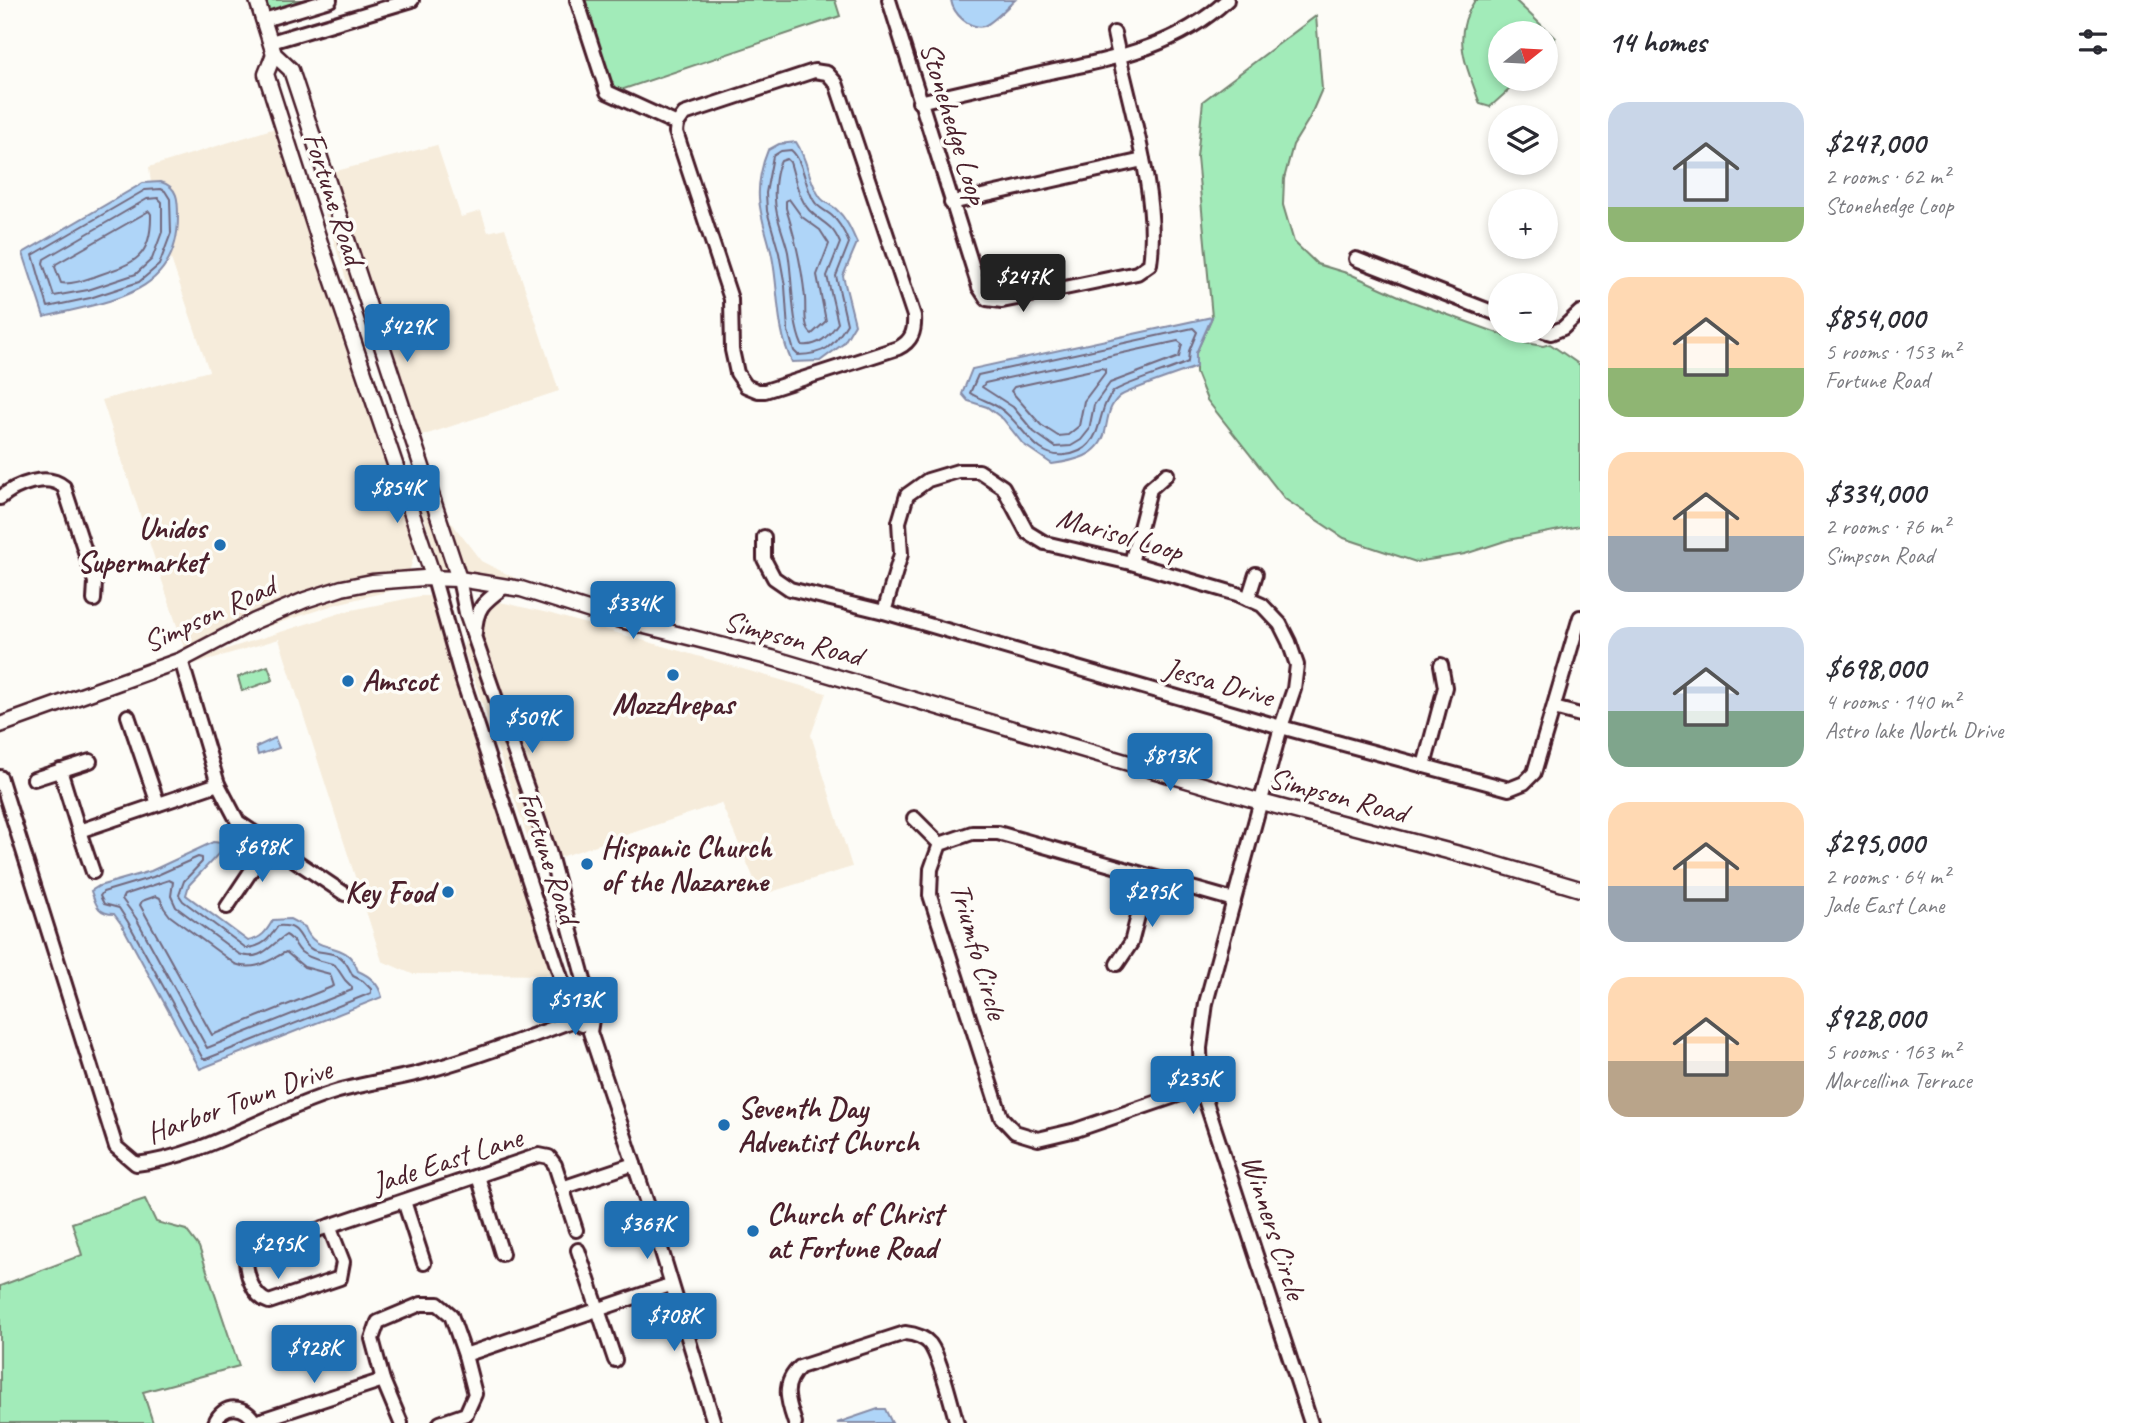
<!DOCTYPE html>
<meta charset="utf-8">
<style>
body{margin:0;font-family:Caveat,sans-serif;background:#f2f2f3;color:#2b2b33;height:100vh;display:flex;flex-direction:column;font-size:26px;white-space:nowrap}
*{box-sizing:border-box;margin:0}
p{font-size:23px;color:#7c7c81}
.icon{flex:none;width:38px;height:38px;fill:none;stroke:currentColor;stroke-width:2;stroke-linecap:round;stroke-linejoin:round}
.map{position:relative;flex:1;overflow:hidden}
.details{display:flex;flex-direction:column;background:#fff;width:560px}
.details>*{flex:none}
.needle{width:46px;rotate:72deg}
.buttons{position:absolute;left:1488px;top:21px;display:grid;gap:14px}
.buttons a{display:grid;place-items:center;width:70px;height:70px;border-radius:50%;background:#fff;box-shadow:0 4px 10px #0003;font-size:35px}
.price{position:absolute;translate:-50% -60px;padding:0 16px;border-radius:7px;background:#1f6fb2;color:#fff;font-size:23px;line-height:46px;filter:drop-shadow(0 2px 4px #0008)}
.price::after{content:'';position:absolute;left:50%;top:42px;width:21px;height:16px;margin-left:-10px;background:inherit;clip-path:polygon(0 0,100% 0,50% 100%)}
.price.on{background:#222;color:#fff}
ul{padding:0;list-style:none}
li{display:flex;align-items:center;gap:21px;height:175px;padding:0 28px}
li span{display:grid;place-items:center;flex:none;width:196px;height:140px;border-radius:21px;color:#555}
li>.icon{margin-inline-start:auto}
span .icon{width:84px;height:84px;fill:#fffc;stroke-width:1}
li b{font-size:30px}
h2{display:flex;justify-content:space-between;align-items:center;height:84px;padding:0 28px;font-size:30px}
main{display:flex;flex:1;min-height:0}
.map>svg:first-child{display:block}
.built{fill:#f6ecdb}
.green{fill:#a2ebb9;stroke:#768572;stroke-width:2}
.water{fill:#afd5f8;stroke:#878ca6;stroke-width:2}
.lines{fill:none;stroke-linecap:round;stroke-linejoin:round}
.shore{stroke:#72687d;stroke-width:2}
.minor-casing{stroke:#4a1f2b;stroke-width:18}
.major-casing{stroke:#4a1f2b;stroke-width:19}
.minor{stroke:#fdfcf7;stroke-width:12}
.major{stroke:#fdfcf7;stroke-width:14}
.poi-dot{fill:#1f6fb2;stroke:#fdfcf7;stroke-width:2.5}
.labels{text-anchor:middle;dominant-baseline:central;stroke-width:7;stroke-linejoin:round;paint-order:stroke}
.street-label{font-size:30px;fill:#4a1f2b;stroke:#fdfcf7}
.poi-label{font-size:30px;font-weight:bold;fill:#4a1f2b;stroke:#fdfcf7;text-anchor:start}
</style>
<main>
<div class="map">
<svg width="1580" height="1423" viewBox="0 0 1580 1423">
<rect width="100%" height="100%" fill="#fdfcf7"/>
<filter id="ink" filterUnits="userSpaceOnUse"><feTurbulence type="fractalNoise" baseFrequency=".0143" numOctaves="2"/><feDisplacementMap in="SourceGraphic" scale="14" xChannelSelector="R" yChannelSelector="G"/><feConvolveMatrix kernelMatrix="1 2 1 2 8 2 1 2 1" color-interpolation-filters="sRGB"/></filter>
<g filter="url(#ink)">
<!-- built -->
<g class="built">
<path d="M285 125 419 539 408 576 394 590 340 603 186 653 102 400 209 371 170 256 178 234 161 182 151 183 149 167Z"/>
<path d="M437 145 461 217 481 211 488 232 505 228 559 391 412 439 382 348 348 285 313 177Z"/>
<path d="M415 475 481 561 585 613 500 592 445 587 430 535 413 486Z"/>
<path d="M420 596H437L561 975 412 974 382 961 279 639 190 665 189 661 347 611Z"/>
<path d="M496 601 548 613 826 693 811 735 852 867 761 895 721 803 537 865 463 647 469 627 487 605Z"/>
</g>
<!-- green -->
<g class="green">
<path d="M257 0H314L262 16Z"/>
<path d="M582 0H835L840 16 618 91 612 89Z"/>
<path d="M1475 0H1515L1555 38 1553 49 1545 57V33H1500V79H1521L1490 107 1480 104C1467 66 1450 38 1475 0Z"/>
<path d="M1316 16 1322 89 1309 119 1293 145 1284 179 1283 205 1294 242 1317 264 1350 274 1410 301 1525 343 1543 346 1550 344 1580 365V526L1508 540 1465 554 1416 562 1344 538 1285 499 1207 400 1196 373V353L1212 317 1197 157 1203 101Z"/>
<path d="M268 666 273 680 242 691 238 677Z"/>
<path d="M145 1199 156 1222 186 1230 199 1247 239 1366 143 1392 153 1423H0V1286L82 1255 72 1223Z"/>
</g>
<!-- water -->
<g class="water">
<path d="M951 0H1015C1007 7 994 22 984 26 969 30 953 13 951 0Z"/>
<path d="M796 142C808 160 808 180 820 197 824 203 832 205 837 210 847 219 852 232 857 243L843 276 855 324 843 344 820 361 792 362C776 329 779 291 772 256 768 236 760 218 759 198 758 183 762 164 768 150L779 144Z"/>
<path d="M161 182C178 187 178 200 178 216 179 297 106 301 44 317L23 253 143 183Z"/>
<path d="M1212 317 1196 353V367C1183 372 1125 391 1119 397 1108 407 1108 419 1105 432 1099 457 1073 461 1052 464L1023 444 1003 419 987 407 968 401 962 394 972 369Z"/>
<path d="M275 738 279 748 258 755 256 747Z"/>
<path d="M213 842 222 843 223 849 189 885 186 895 248 941C262 938 266 932 273 920L290 919 305 927C316 958 346 936 358 971 370 976 379 984 382 997L200 1069 122 925 114 914C98 914 96 905 91 891L99 886 151 871Z"/>
<path d="M878 1409H885L892 1423H837Z"/>
</g>
<g class="lines">
<!-- shore -->
<g class="shore">
<path d="M791 150C804 161 804 185 814 201 818 208 825 210 831 215 840 222 845 233 849 243L836 276 847 324C833 347 825 354 798 355L794 351 788 331 785 286 779 253 767 211 766 193 773 156 781 151Z"/>
<path d="M787 159 790 162C795 178 798 197 809 210 822 224 831 222 840 243L827 276 838 323C829 336 818 347 802 345 791 320 793 281 788 252 784 234 775 217 775 199 774 188 776 170 781 161Z"/>
<path d="M161 189 165 191 170 199 171 233 159 265 139 282 90 298 48 307 33 255 145 190Z"/>
<path d="M158 198 162 202V232L152 259 136 274 88 290 54 296 43 263 44 259 147 199Z"/>
<path d="M789 199 802 217 820 230 829 244 817 275 826 321 812 334C803 328 806 309 805 298 802 267 795 237 786 208V201Z"/>
<path d="M149 211 151 214C152 257 135 263 99 275 87 279 72 285 61 283L55 267 56 264Z"/>
<path d="M1193 328 1197 332 1189 351 1188 362C1174 369 1120 385 1113 392 1098 409 1103 429 1089 444 1082 452 1074 454 1065 455 1038 459 1025 430 1007 414 995 402 982 401 970 393L978 375Z"/>
<path d="M1178 341 1182 344 1179 357 1110 383 1094 405 1089 430 1081 440 1071 446 1055 447 1034 432 1013 407 982 387 985 383Z"/>
<path d="M1101 368 1105 369V373L1084 401 1079 426 1068 435 1058 436 1041 425 1011 391 1014 387Z"/>
<path d="M198 857 202 858V862L184 881 179 895 183 901 246 948C263 947 269 939 278 926 304 924 297 942 313 950 321 953 332 952 340 957 347 962 349 969 353 976L363 981 371 989V993L206 1059H203L128 922 119 908 104 904 100 896 103 892 153 877Z"/>
<path d="M169 880 173 882 171 896 176 907 239 954C261 963 271 944 286 935 294 939 295 946 301 952 311 960 324 961 335 965L345 980 352 987V990L207 1048 136 918 122 899 124 895Z"/>
<path d="M156 896 160 898 164 908 170 916 235 964C256 972 269 960 286 952L304 967 330 974 334 986 212 1035 140 905 142 901Z"/>
</g>
<defs>
<g id="minor">
<path d="M577 0 607 92 677 124"/>
<path d="M889 0 979 287 987 299 1002 301 1137 273 1150 264C1160 196 1128 102 1114 33"/>
<path d="M264 20 330 0"/>
<path d="M271 42 412 0"/>
<path d="M814 71 827 73 836 83 914 316C915 331 912 341 898 348L765 391H758L746 386 737 373 732 350 731 299 676 132 677 124 684 114Z"/>
<path d="M919 102C961 92 1003 83 1045 73 1112 59 1176 48 1227 0"/>
<path d="M951 203 1143 160"/>
<path d="M1356 259 1500 315"/>
<path d="M1544 331 1551 333 1563 328 1580 312"/>
<path d="M0 498C15 485 47 472 64 487L95 582 94 600"/>
<path d="M764 537V559L774 578 790 589 884 612 1281 727 1509 789 1524 783 1534 773 1580 617"/>
<path d="M1131 563 1150 489 1167 474"/>
<path d="M434 579 461 675 575 1020 581 1025"/>
<path d="M459 579 466 613 549 851 593 1013 590 1032 648 1206 714 1423"/>
<path d="M1248 599 1256 574"/>
<path d="M884 612 901 554 899 522 907 495 928 480 958 471H979L1003 487 1027 532 1045 543 1131 563 1237 594 1262 605 1280 624 1289 642 1297 665 1294 689 1281 727 1206 1003 1200 1048 1201 1087 1311 1423"/>
<path d="M475 633C476 607 484 602 504 587"/>
<path d="M181 660 218 784 238 822 345 894"/>
<path d="M1554 708 1580 715"/>
<path d="M128 716 158 804"/>
<path d="M1424 766 1445 687 1441 665"/>
<path d="M60 770 79 831 218 784"/>
<path d="M0 777 116 1147 136 1164C207 1156 268 1112 335 1092 364 1083 394 1080 423 1072 481 1056 537 1034 593 1013"/>
<path d="M34 779 90 761"/>
<path d="M914 818 940 844"/>
<path d="M79 831 93 872"/>
<path d="M227 907 269 844"/>
<path d="M1117 964 1131 943 1148 877"/>
<path d="M1201 1087 1076 1130 1038 1139 1015 1132 1001 1117 930 895 931 869 940 844 972 833H998L1234 900"/>
<path d="M478 1176 502 1254"/>
<path d="M562 1188 634 1164"/>
<path d="M404 1201 424 1263"/>
<path d="M329 1226 539 1155 549 1157 555 1165 576 1230"/>
<path d="M329 1226 343 1262 340 1278 269 1302C253 1297 246 1274 246 1258L252 1252Z"/>
<path d="M578 1250 615 1360"/>
<path d="M465 1355 670 1285"/>
<path d="M255 1422 383 1380"/>
<path d="M215 1423C223 1403 246 1404 255 1423"/>
<path d="M401 1423 383 1380 372 1339 378 1322 421 1304H438L451 1315 465 1355 475 1394 466 1414 440 1423"/>
<path d="M795 1423C788 1402 781 1384 800 1367L905 1333C915 1334 924 1337 930 1344 941 1359 951 1404 957 1423"/>
</g>
<g id="major">
<path d="M257 0 274 54 291 70 459 579"/>
<path d="M274 54 266 74 322 249 434 579"/>
<path d="M0 725 181 660 255 621 305 600 342 588 372 582 424 578 459 579 521 589 613 618 772 658 1261 802 1482 860 1580 889"/>
</g>
</defs>
<!-- minor casing -->
<use href="#minor" class="minor-casing"/>
<!-- major casing -->
<use href="#major" class="major-casing"/>
<!-- minor -->
<use href="#minor" class="minor"/>
<!-- major -->
<use href="#major" class="major"/>
</g>
</g>
<!-- markers -->
<g class="poi-dot">
<circle cx="220" cy="545" r="7"/>
<circle cx="673" cy="675" r="7"/>
<circle cx="348" cy="681" r="7"/>
<circle cx="587" cy="864" r="7"/>
<circle cx="448" cy="892" r="7"/>
<circle cx="724" cy="1125" r="7"/>
<circle cx="753" cy="1231" r="7"/>
</g>
<g class="labels">
<!-- street labels -->
<g class="street-label">
<text transform="translate(954 123) rotate(73)">Stonehedge Loop</text>
<text transform="translate(334 198) rotate(72)">Fortune Road</text>
<text transform="translate(1120 534) rotate(16)">Marisol Loop</text>
<text transform="translate(209 614) rotate(-25)">Simpson Road</text>
<text transform="translate(793 638) rotate(15)">Simpson Road</text>
<text transform="translate(1219 682) rotate(16)">Jessa Drive</text>
<text transform="translate(1338 795) rotate(15)">Simpson Road</text>
<text transform="translate(549 857) rotate(72)">Fortune Road</text>
<text transform="translate(979 951) rotate(74)">Triumfo Circle</text>
<text transform="translate(239 1101) rotate(-20)">Harbor Town Drive</text>
<text transform="translate(447 1160) rotate(-18)">Jade East Lane</text>
<text transform="translate(1274 1227) rotate(72)">Winners Circle</text>
</g>
<!-- poi labels -->
<g class="poi-label">
<text x="206" y="528" text-anchor="end">Unidos<tspan x="206" dy="34">Supermarket</tspan></text>
<text x="362" y="681">Amscot</text>
<text x="673" y="704" text-anchor="middle">MozzArepas</text>
<text x="601" y="847">Hispanic Church<tspan x="601" dy="34">of the Nazarene</tspan></text>
<text x="434" y="892" text-anchor="end">Key Food</text>
<text x="738" y="1108">Seventh Day<tspan x="738" dy="34">Adventist Church</tspan></text>
<text x="767" y="1214">Church of Christ<tspan x="767" dy="34">at Fortune Road</tspan></text>
</g>
</g>
</svg>
<div class="buttons">
<a><svg class="needle" viewBox="-14 -14 28 28"><path d="M0-13l5 13h-10z" fill="#e53935"/><path d="M0 13l5-13h-10z" fill="#7c7c81"/></svg></a>
<a><svg class="icon" aria-label="layers" viewBox="0 0 24 24"><path d="M12 4l9 5-9 5-9-5zM3 14l9 5 9-5"/></svg></a>
<a>+</a>
<a>−</a>
</div>
<b class="price on" style="left:1023px;top:314px">$247K</b>
<b class="price" style="left:407px;top:364px">$429K</b>
<b class="price" style="left:397px;top:525px">$854K</b>
<b class="price" style="left:633px;top:641px">$334K</b>
<b class="price" style="left:532px;top:755px">$509K</b>
<b class="price" style="left:1170px;top:793px">$813K</b>
<b class="price" style="left:262px;top:884px">$698K</b>
<b class="price" style="left:1152px;top:929px">$295K</b>
<b class="price" style="left:575px;top:1037px">$513K</b>
<b class="price" style="left:1193px;top:1116px">$235K</b>
<b class="price" style="left:647px;top:1261px">$367K</b>
<b class="price" style="left:278px;top:1281px">$295K</b>
<b class="price" style="left:674px;top:1353px">$708K</b>
<b class="price" style="left:314px;top:1385px">$928K</b>
</div>
<section class="details">
<h2>14 homes<svg class="icon" aria-label="filters" viewBox="0 0 24 24"><path d="M4 7h16M4 17h16"/><circle cx="9" cy="7" r="2"/><circle cx="15" cy="17" r="2"/></svg></h2>
<ul>
<li><span style="background:linear-gradient(#c9d6e8 75%,#8fb573 0)"><svg class="icon" aria-label="home" viewBox="0 0 24 24"><path d="M3 11l9-7 9 7M6 9v11h12V9"/></svg></span><div><b>$247,000</b><p>2 rooms · 62 m²</p><p>Stonehedge Loop</p></div></li>
<li><span style="background:linear-gradient(#ffd9b3 65%,#8fb573 0)"><svg class="icon" aria-label="home" viewBox="0 0 24 24"><path d="M3 11l9-7 9 7M6 9v11h12V9"/></svg></span><div><b>$854,000</b><p>5 rooms · 153 m²</p><p>Fortune Road</p></div></li>
<li><span style="background:linear-gradient(#ffd9b3 60%,#9aa5b1 0)"><svg class="icon" aria-label="home" viewBox="0 0 24 24"><path d="M3 11l9-7 9 7M6 9v11h12V9"/></svg></span><div><b>$334,000</b><p>2 rooms · 76 m²</p><p>Simpson Road</p></div></li>
<li><span style="background:linear-gradient(#c9d6e8 60%,#7fa58c 0)"><svg class="icon" aria-label="home" viewBox="0 0 24 24"><path d="M3 11l9-7 9 7M6 9v11h12V9"/></svg></span><div><b>$698,000</b><p>4 rooms · 140 m²</p><p>Astro lake North Drive</p></div></li>
<li><span style="background:linear-gradient(#ffd9b3 60%,#9aa5b1 0)"><svg class="icon" aria-label="home" viewBox="0 0 24 24"><path d="M3 11l9-7 9 7M6 9v11h12V9"/></svg></span><div><b>$295,000</b><p>2 rooms · 64 m²</p><p>Jade East Lane</p></div></li>
<li><span style="background:linear-gradient(#ffd9b3 60%,#b9a48a 0)"><svg class="icon" aria-label="home" viewBox="0 0 24 24"><path d="M3 11l9-7 9 7M6 9v11h12V9"/></svg></span><div><b>$928,000</b><p>5 rooms · 163 m²</p><p>Marcellina Terrace</p></div></li>
</ul>
</section>
</main>
